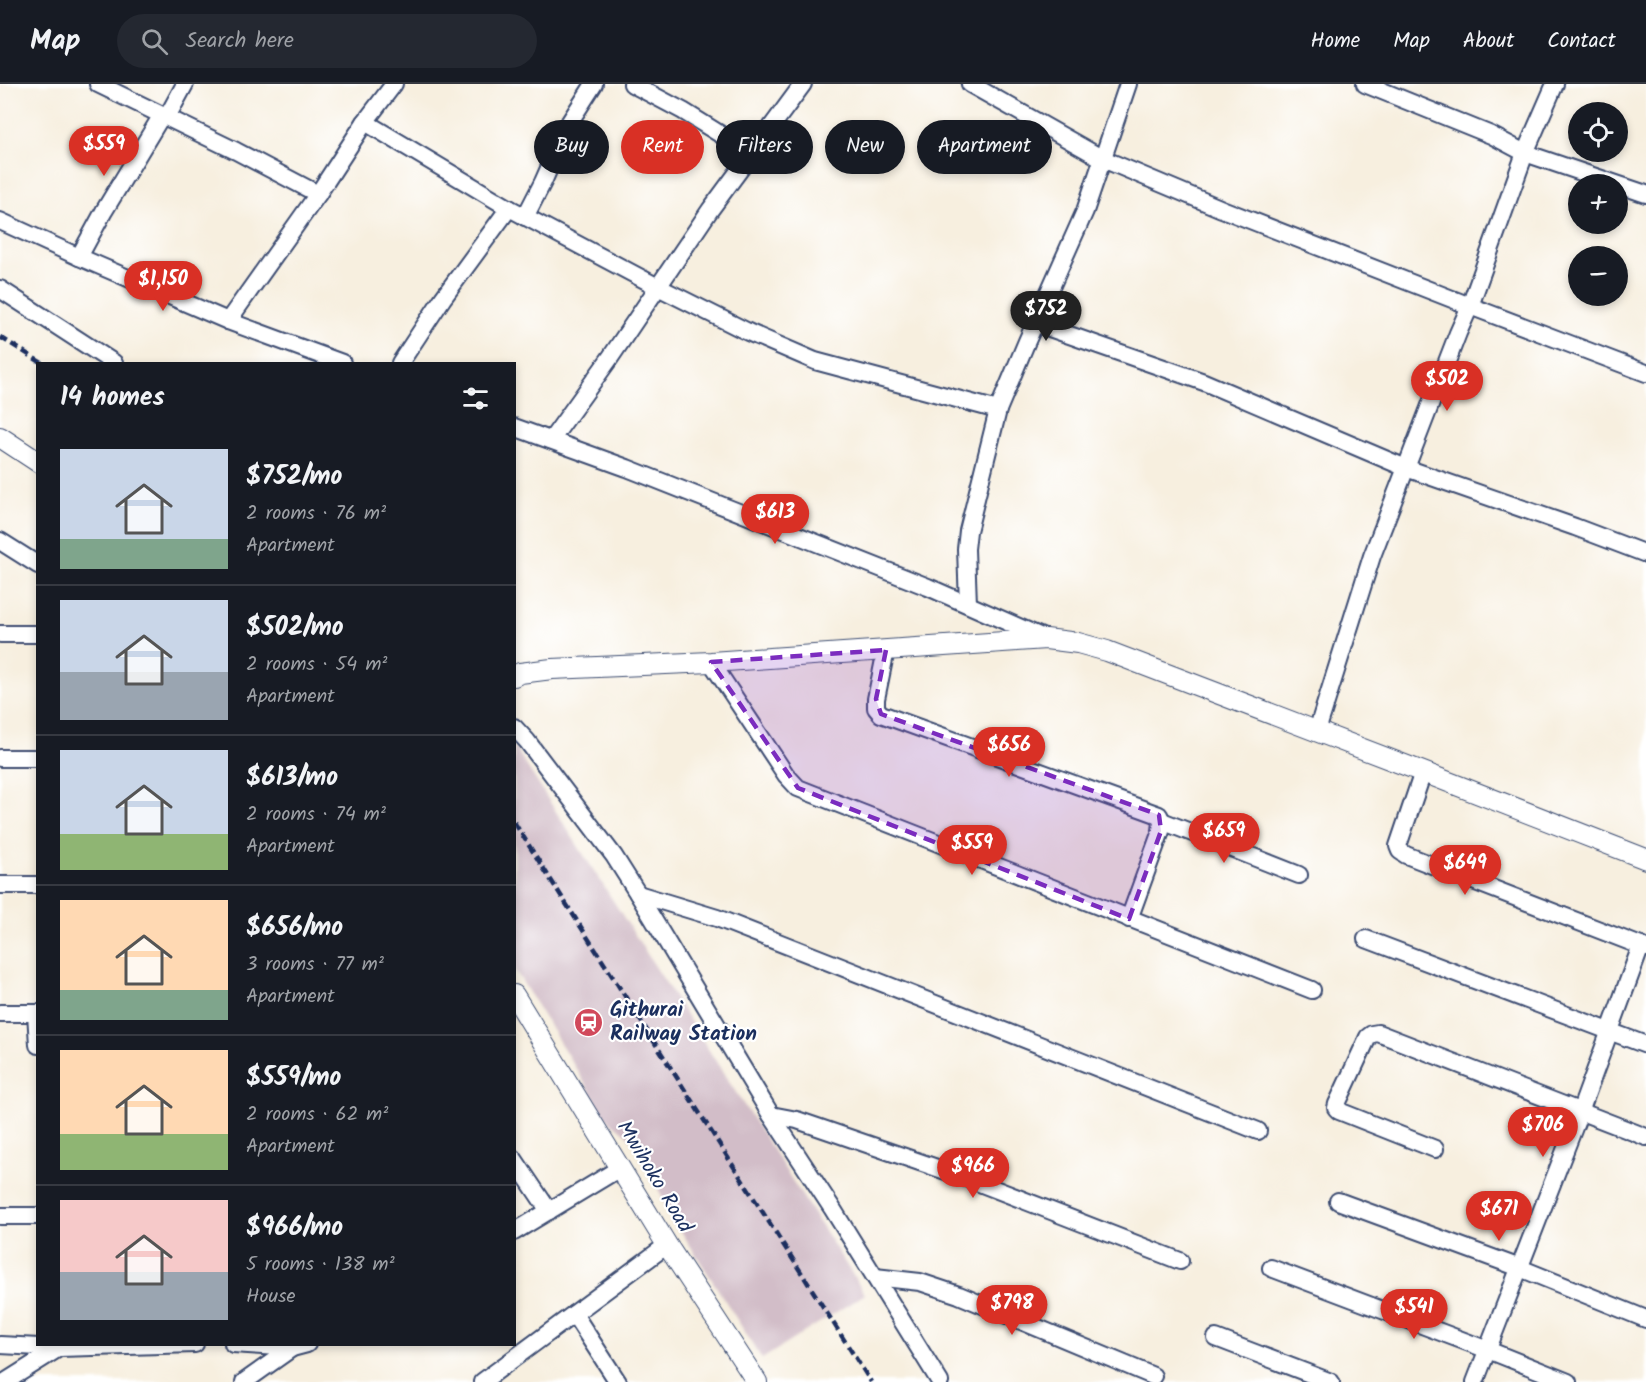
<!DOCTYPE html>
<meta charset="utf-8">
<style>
body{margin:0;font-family:Kalam,sans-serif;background:#242831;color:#f1f3f6;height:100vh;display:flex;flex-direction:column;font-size:22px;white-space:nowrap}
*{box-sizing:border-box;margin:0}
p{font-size:20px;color:#9ea1a6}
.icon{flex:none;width:33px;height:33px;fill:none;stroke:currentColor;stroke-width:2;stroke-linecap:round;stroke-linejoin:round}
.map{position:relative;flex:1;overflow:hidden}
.sheet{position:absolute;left:36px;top:278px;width:480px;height:984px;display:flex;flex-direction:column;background:#171b24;border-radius:0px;box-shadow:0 3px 9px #0003}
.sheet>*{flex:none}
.guide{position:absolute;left:534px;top:36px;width:570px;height:54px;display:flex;gap:12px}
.controls{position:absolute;left:1568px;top:18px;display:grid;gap:12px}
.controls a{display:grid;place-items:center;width:60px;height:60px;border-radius:50%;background:#171b24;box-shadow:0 3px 9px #0003;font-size:30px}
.price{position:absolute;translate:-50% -51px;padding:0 14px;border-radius:21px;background:#d93025;color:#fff;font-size:20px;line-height:39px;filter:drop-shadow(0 2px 3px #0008)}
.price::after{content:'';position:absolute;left:50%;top:36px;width:18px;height:14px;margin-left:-9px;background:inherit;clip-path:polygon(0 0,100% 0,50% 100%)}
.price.current{background:#222;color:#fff}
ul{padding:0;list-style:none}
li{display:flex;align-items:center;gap:18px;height:150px;padding:0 24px}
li+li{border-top:2px solid #363941}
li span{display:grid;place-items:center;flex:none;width:168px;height:120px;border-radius:0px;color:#555}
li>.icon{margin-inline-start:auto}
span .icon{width:72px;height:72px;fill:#fffc;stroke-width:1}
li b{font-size:26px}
h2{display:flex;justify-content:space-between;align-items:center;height:72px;padding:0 24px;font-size:26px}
.pill{padding:0 21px;border-radius:27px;background:#171b24;box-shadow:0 3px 9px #0003;font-size:21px;line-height:54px}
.pill.current{background:#d93025;color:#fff}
header{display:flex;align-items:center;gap:36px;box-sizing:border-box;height:84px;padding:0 30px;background:#171b24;border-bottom:2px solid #363941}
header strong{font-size:28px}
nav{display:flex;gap:33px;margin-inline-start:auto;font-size:21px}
.search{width:420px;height:54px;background:#242831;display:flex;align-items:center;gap:15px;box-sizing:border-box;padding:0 21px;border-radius:33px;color:#9ea1a6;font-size:22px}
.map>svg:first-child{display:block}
.industrial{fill:#d2bdc8}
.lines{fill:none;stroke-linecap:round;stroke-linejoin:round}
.minor-casing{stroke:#3c4c71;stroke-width:20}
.tertiary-casing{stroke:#3c4c71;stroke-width:22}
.minor{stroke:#fff;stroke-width:16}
.tertiary{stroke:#fff;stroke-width:20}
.rail{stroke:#1b2f5e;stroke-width:4.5;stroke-dasharray:9 4.5;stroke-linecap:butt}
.marked{fill:#7b2cbf;fill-opacity:0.2;stroke:#7b2cbf;stroke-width:4.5;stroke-dasharray:12 8;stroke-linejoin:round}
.labels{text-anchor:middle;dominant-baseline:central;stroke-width:4.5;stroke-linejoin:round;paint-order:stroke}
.poi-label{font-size:21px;font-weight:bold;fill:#1b2f5e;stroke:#fff;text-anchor:start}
.street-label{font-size:21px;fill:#1b2f5e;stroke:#fff}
</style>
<header>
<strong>Map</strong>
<div class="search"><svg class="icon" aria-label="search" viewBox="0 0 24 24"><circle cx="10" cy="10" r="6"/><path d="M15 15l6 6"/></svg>Search here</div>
<nav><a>Home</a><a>Map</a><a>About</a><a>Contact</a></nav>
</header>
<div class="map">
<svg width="1646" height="1298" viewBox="0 0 1646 1298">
<rect width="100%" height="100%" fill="#fff"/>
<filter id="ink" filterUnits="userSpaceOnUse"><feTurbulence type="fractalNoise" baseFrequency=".0167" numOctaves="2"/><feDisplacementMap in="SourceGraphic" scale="12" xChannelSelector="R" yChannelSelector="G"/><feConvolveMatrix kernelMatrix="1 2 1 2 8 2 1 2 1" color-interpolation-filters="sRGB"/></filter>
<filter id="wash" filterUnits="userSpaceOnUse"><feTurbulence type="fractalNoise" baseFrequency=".008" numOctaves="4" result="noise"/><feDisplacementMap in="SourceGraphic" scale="24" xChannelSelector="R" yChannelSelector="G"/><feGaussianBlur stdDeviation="1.35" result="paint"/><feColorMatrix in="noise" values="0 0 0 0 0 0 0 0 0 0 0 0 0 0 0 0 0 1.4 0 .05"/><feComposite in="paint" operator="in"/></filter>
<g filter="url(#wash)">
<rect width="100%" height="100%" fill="#f7efdf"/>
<!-- industrial -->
<path class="industrial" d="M514 662 865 1210 762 1275 667 1125 646 1076 628 1052 607 1035 515 886Z"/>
</g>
<g filter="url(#ink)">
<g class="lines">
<defs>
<g id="minor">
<path d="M98 0 236 67 318 110"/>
<path d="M632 0 683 27 752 70"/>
<path d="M970 0 1103 75 1222 125 1470 222 1646 289"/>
<path d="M1365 0 1491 51 1525 69 1646 110"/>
<path d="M167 33 185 0"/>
<path d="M365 38 509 124 658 203 748 248 815 277 998 326"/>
<path d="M525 133 543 98 569 39 594 0"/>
<path d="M0 137 79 173 228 237 342 279"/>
<path d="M79 173 104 127 162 31"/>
<path d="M0 205 114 279"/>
<path d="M228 237 318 110 365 38 394 0"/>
<path d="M1035 239 1204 298 1406 384 1575 443 1646 470"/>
<path d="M400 279 443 214 509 124"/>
<path d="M514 343 627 384 928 503 1046 555"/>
<path d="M551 356 610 274 710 126 803 0"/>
<path d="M0 457 38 481"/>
<path d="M968 520 966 465 968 447 998 326 1027 257 1085 127 1128 0"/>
<path d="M0 550H38"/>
<path d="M886 566 876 615V624L881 630 1159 731 1162 737 1161 747 1129 835"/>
<path d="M711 578 786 691 798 704 1312 906"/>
<path d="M514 643 527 657 614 772 638 810 771 1031 832 1124 940 1298"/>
<path d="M1317 647 1372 472 1458 249 1470 222 1525 69 1555 0"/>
<path d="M0 674H38"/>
<path d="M1423 688 1398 762 1400 767 1406 771 1646 864"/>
<path d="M1162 737 1299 791"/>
<path d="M0 801H38"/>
<path d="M638 810 717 834 1258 1047"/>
<path d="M1366 855 1646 961"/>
<path d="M0 929H38"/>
<path d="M36 929 38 961"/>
<path d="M771 1031 797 1036 969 1095 1180 1177"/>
<path d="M1435 1065 1339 1027 1336 1024 1337 1020 1368 953 1372 950 1378 949 1646 1053"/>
<path d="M514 1075 549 1127"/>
<path d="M1338 1117 1520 1184 1646 1235"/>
<path d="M0 1132H38"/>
<path d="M514 1148 620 1084"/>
<path d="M1271 1184 1488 1266 1568 1298"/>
<path d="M875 1193 920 1198 959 1211 1153 1292"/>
<path d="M574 1230 618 1298"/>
<path d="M1216 1254 1331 1298"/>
<path d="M233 1260 292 1264 307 1260"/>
<path d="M0 1261 59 1264 195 1260"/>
<path d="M5 1298 59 1264"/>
<path d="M244 1298 292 1264"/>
<path d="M482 1298 667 1161"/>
<path d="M1475 1298 1580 1028 1641 862"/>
</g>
<g id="tertiary">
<path d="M0 353 38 378"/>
<path d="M514 592 520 589 552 585 711 578 1046 555 1078 559 1107 567 1423 688 1646 775"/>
<path d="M514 911 667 1161 757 1298"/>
</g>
</defs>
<!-- minor casing -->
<use href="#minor" class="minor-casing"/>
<!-- tertiary casing -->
<use href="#tertiary" class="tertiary-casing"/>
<!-- minor -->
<use href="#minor" class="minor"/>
<!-- tertiary -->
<use href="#tertiary" class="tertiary"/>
<!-- rail -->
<g class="rail">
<path d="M0 253 42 279"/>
<path d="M514 738 871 1298"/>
</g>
</g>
</g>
<!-- marked area -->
<path class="marked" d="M886 566 876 615 881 630 1159 731 1161 747 1129 835 798 704 711 578Z"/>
<!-- icons -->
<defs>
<symbol id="station-disc" viewBox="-11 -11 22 22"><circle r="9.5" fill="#d1495b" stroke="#fff"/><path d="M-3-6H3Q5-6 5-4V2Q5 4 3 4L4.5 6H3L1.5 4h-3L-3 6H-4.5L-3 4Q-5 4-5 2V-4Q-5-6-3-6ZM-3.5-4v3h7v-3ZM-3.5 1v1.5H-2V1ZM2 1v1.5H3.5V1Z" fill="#fff"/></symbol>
</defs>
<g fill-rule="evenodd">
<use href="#station-disc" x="572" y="922" width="33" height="33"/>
</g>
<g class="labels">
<!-- poi labels -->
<g class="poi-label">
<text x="610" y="926">Githurai<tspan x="610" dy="24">Railway Station</tspan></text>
</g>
<!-- street labels -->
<g class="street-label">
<text transform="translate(654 1093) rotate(59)">Mwihoko Road</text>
</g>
</g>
</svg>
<div class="controls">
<a><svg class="icon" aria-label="locate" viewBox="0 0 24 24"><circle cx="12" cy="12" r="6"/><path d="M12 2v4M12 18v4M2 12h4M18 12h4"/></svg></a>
<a>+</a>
<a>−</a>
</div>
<b class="price" style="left:104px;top:93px">$559</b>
<b class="price" style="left:163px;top:228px">$1,150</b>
<b class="price current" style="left:1046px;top:258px">$752</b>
<b class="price" style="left:1447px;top:328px">$502</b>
<b class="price" style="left:775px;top:461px">$613</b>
<b class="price" style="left:1009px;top:694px">$656</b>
<b class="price" style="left:1224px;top:780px">$659</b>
<b class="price" style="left:972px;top:792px">$559</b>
<b class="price" style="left:1465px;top:812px">$649</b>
<b class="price" style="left:1543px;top:1074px">$706</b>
<b class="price" style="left:973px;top:1115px">$966</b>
<b class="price" style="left:1499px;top:1158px">$671</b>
<b class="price" style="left:1012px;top:1252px">$798</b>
<b class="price" style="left:1414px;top:1256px">$541</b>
<div class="guide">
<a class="pill">Buy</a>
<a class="pill current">Rent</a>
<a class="pill">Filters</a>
<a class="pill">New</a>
<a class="pill">Apartment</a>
</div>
<section class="sheet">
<h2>14 homes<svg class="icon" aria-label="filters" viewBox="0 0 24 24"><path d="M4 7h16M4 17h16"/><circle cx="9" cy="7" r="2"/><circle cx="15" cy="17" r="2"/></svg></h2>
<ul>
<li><span style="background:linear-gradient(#c9d6e8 75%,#7fa58c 0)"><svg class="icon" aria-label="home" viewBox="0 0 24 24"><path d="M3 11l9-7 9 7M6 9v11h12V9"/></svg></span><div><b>$752/mo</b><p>2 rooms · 76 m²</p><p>Apartment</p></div></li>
<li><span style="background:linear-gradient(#c9d6e8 60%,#9aa5b1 0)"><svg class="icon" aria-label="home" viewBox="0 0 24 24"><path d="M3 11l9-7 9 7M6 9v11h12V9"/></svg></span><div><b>$502/mo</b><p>2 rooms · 54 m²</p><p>Apartment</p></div></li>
<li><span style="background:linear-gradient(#c9d6e8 70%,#8fb573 0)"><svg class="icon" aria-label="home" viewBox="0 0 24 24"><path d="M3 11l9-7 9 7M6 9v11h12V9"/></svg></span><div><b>$613/mo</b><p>2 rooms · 74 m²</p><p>Apartment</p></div></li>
<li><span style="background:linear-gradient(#ffd9b3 75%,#7fa58c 0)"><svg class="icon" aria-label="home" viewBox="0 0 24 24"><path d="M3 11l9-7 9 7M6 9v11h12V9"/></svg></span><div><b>$656/mo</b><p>3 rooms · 77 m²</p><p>Apartment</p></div></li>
<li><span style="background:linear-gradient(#ffd9b3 70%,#8fb573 0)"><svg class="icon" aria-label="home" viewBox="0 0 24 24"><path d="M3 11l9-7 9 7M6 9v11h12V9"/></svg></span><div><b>$559/mo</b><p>2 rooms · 62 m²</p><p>Apartment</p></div></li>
<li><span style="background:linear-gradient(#f6c9c9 60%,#9aa5b1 0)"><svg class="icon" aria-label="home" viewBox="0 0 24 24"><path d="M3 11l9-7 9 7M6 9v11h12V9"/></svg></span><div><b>$966/mo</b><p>5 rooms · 138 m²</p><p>House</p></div></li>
</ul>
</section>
</div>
